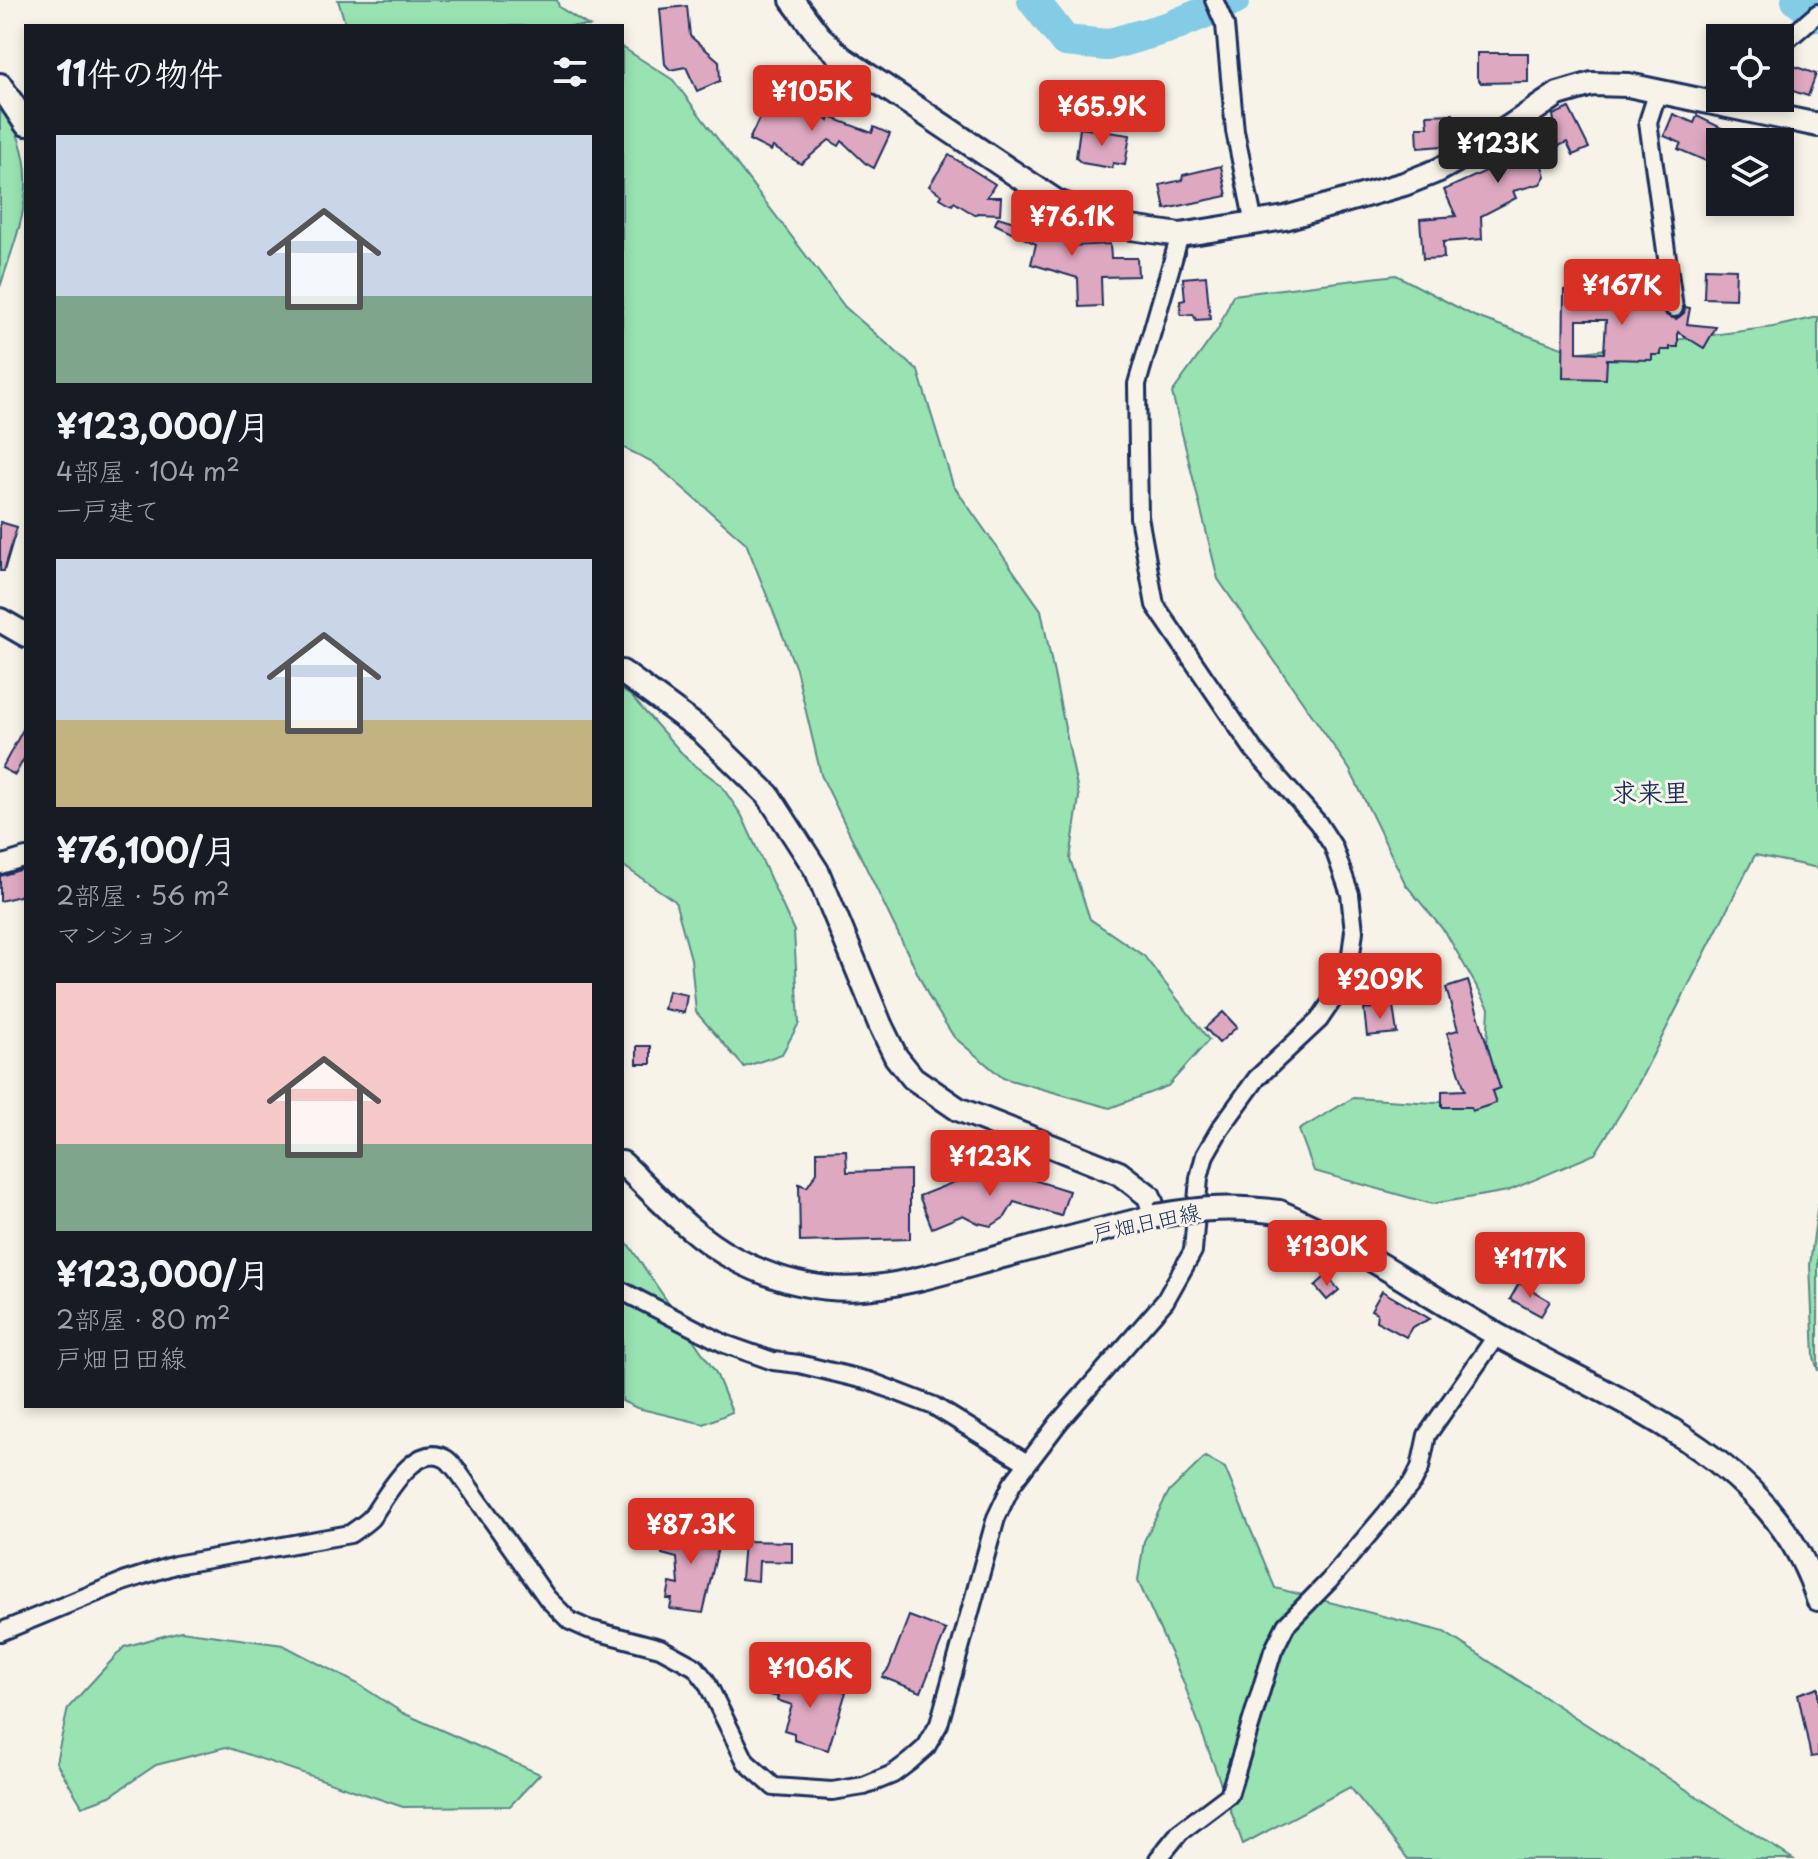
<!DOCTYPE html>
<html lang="ja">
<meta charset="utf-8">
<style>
body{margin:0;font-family:"Playpen Sans","Klee One",sans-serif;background:#242831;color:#f1f3f6;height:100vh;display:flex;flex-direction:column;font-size:30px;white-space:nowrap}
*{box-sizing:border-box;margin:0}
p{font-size:26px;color:#9ea1a6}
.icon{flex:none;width:44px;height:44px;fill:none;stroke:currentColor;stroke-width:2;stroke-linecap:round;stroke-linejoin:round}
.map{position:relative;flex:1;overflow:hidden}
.panel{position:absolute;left:24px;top:24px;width:600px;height:1384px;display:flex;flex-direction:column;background:#171b24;border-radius:0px;box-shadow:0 4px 12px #0003}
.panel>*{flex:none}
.fabs{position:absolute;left:1706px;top:24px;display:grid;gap:16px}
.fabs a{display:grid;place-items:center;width:88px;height:88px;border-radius:0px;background:#171b24;box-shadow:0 4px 12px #0003;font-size:40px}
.price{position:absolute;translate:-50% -68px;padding:0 18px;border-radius:8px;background:#d93025;color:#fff;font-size:26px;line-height:52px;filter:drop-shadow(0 2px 4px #0008)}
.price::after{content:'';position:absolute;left:50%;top:48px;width:24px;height:18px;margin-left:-12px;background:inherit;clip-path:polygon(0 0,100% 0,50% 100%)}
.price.selected{background:#222;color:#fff}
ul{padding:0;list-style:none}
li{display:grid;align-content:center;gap:16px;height:424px;padding:0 32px}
li span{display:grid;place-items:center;height:248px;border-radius:0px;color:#555}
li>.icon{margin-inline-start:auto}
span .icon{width:144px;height:144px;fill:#fffc;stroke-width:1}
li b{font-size:34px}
h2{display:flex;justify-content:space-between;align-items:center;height:96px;padding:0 32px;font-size:34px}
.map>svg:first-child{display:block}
.green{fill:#99e2b1;stroke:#5a8888;stroke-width:2}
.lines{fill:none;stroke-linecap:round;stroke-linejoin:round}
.river{stroke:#84cbe5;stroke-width:32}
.building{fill:#dea8c0;stroke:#1b2f5e;stroke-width:2;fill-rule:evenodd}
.street-casing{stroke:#1b2f5e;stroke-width:22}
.secondary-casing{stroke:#1b2f5e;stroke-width:28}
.street{stroke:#f7f3e8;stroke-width:16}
.secondary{stroke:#f7f3e8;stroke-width:22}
.secondary-bridge-casing{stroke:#1b2f5e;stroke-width:28;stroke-linecap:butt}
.secondary-bridge{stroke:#f7f3e8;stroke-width:22}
.labels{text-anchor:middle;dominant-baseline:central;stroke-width:6;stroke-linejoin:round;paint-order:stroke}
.street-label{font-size:22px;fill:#1b2f5e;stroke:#f7f3e8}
.quarter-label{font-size:26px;font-weight:bold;fill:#1b2f5e;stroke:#f7f3e8}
</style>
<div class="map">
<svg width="1818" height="1859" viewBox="0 0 1818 1859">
<rect width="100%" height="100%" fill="#f7f3e8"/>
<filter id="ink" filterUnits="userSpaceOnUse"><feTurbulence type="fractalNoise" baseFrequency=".0125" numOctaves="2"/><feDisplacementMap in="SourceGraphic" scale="16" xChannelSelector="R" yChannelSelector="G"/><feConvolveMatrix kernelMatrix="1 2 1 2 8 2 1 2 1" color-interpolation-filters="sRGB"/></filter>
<g filter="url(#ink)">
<!-- green -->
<g class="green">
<path d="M338 0H557L559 7 589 26H346Z"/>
<path d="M622 47 673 80 845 307 918 371 953 485 1041 610 1079 797 1070 859 1090 919 1144 956 1209 1040 1168 1086 1110 1108 1003 1078 954 1037 930 999 821 775 796 669 746 543 653 462 622 447Z"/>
<path d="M0 103C46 168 22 220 0 287Z"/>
<path d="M1396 275 1474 316 1576 353 1773 327 1818 317V868L1755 855 1635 1090 1595 1154 1508 1191 1432 1204 1314 1171 1299 1130 1353 1098 1435 1103 1485 1085 1489 1008 1446 933 1406 885 1350 770 1218 579 1172 393 1218 329 1233 295Z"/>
<path d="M622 690 631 696 688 760 720 784 742 816 794 931 799 1023 782 1054 744 1067 696 1012 691 959 675 901 622 865Z"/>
<path d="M1818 1203V1371L1814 1357 1810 1265Z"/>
<path d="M622 1235 716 1373 732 1412 704 1424 637 1408 622 1401Z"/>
<path d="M1205 1457 1225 1468 1275 1588 1444 1632 1793 1859H1408L1350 1787 1243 1844 1183 1681 1138 1581 1144 1541 1168 1493Z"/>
<path d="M181 1631 283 1645 358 1684 403 1713 540 1774 510 1806 403 1807 226 1747 156 1765 110 1796 82 1806 56 1762 68 1708 124 1647Z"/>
</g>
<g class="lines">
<!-- river -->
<g class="river">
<path d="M1033 0 1065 41 1107 45 1170 27 1234 0"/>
<path d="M1797 0 1818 16"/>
</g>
</g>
<!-- building -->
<g class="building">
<path d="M687 6 690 36 719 61 720 81 697 91 686 67 670 70 665 64 660 9Z"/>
<path d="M1477 53H1528V82L1481 83 1477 77Z"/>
<path d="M1780 61 1816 74 1808 96 1793 91 1788 94 1780 91Z"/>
<path d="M772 91 829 121 830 117 872 133 874 127 890 134 874 168 865 163 842 141 839 146 829 140 801 164 773 147 771 151 749 140Z"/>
<path d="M1569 108 1589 148 1573 155 1567 142 1535 157 1542 166 1545 176 1540 184 1513 191 1516 198 1481 216 1482 239 1443 242 1444 258 1423 259 1420 219 1456 216 1444 190 1508 161 1502 154 1530 133 1554 121 1553 115Z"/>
<path d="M1453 114 1455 145 1418 148 1417 127H1428L1427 115Z"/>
<path d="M1673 114 1694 123 1697 116 1750 142H1720V167L1678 149 1681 143 1664 136Z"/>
<path d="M1080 128 1130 135 1125 165 1113 163 1112 168 1082 163 1076 158Z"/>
<path d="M949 155 995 184 987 197H1001L1000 214 977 213 975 215 954 202 952 205 940 198 942 195 929 186Z"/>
<path d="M1221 166 1227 196 1165 209 1160 185 1182 180 1183 175Z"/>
<path d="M1021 207 1037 215 1031 227 1052 233 1050 241H1073L1071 246 1110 244 1111 258H1137L1138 276 1101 277 1102 306 1079 307 1078 278 1031 264 1036 244 995 224 998 217 1014 222Z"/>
<path d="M1705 268 1736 269 1735 299 1704 298Z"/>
<path d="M1206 276 1210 319 1196 320 1193 314 1181 315 1180 301 1185 300 1183 278Z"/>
<path d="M1607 276 1659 278 1666 315 1676 319 1684 313 1685 307 1690 308 1687 324 1716 327 1704 348 1678 332V347H1670V350H1661V355H1652V360L1607 359 1606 379 1563 378 1564 290H1577L1578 303H1606ZM1577 320H1606L1604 353 1577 352Z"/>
<path d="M0 522 17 527 4 571H0Z"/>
<path d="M26 724V755L15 775 2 768Z"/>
<path d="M23 869H26V891L20 894V896L0 901V876Z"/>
<path d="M1468 981 1500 1088 1492 1091 1496 1103 1472 1111 1471 1107H1442V1091L1465 1090 1447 1033 1458 1030 1446 988Z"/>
<path d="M668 991 687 995 684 1013 664 1009Z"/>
<path d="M1393 1006 1397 1033 1367 1036 1364 1009Z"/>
<path d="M1223 1012 1237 1027 1219 1043 1205 1028Z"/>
<rect x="637" y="1046" width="14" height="18"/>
<path d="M846 1150 847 1172 910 1170V1239L800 1242 799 1184 807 1187 817 1172V1151Z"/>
<path d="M992 1167 1069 1191 1061 1216 1014 1202 1005 1217 991 1226 978 1223 963 1215 932 1228 919 1196Z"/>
<path d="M1554 1238H1570V1277H1518L1499 1265 1508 1250 1531 1263 1528 1243Z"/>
<path d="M1327 1275 1339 1290 1327 1300 1315 1286Z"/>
<path d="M1519 1283 1550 1301 1541 1316 1510 1299Z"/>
<path d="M1382 1291 1430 1319 1412 1327 1406 1337 1376 1321 1377 1313 1371 1310Z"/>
<path d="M671 1520 692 1526 691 1531 720 1539 703 1613 670 1609 672 1599H667L670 1583 679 1585 677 1558 662 1554Z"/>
<path d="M744 1541 792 1542V1562L759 1561 758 1581 741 1579Z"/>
<path d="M909 1616 946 1630 921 1692 882 1677 889 1668Z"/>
<path d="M798 1677 846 1692 828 1750 794 1740V1733L784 1730 792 1705 777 1700 778 1697 770 1695 776 1678 796 1685Z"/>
<path d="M1818 1687V1756L1811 1757 1798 1694Z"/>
</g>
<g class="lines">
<defs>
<g id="street">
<path d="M1214 0 1225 25 1235 131 1254 224"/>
<path d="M1780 46 1818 13"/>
<path d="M1658 91 1648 122 1674 308"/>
<path d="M0 865 26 857"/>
<path d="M622 1291 725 1344 773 1361 799 1364 869 1381 934 1406 1027 1463"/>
<path d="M0 1632 122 1582 175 1565 350 1534C357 1529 365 1524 371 1518 385 1499 414 1440 446 1459 451 1462 455 1469 459 1473L547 1598 570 1621 588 1629 660 1648 695 1667 706 1681 746 1762 774 1787 832 1791 864 1786 893 1774 909 1762 926 1747 939 1724 996 1518 1012 1484 1059 1422 1165 1301 1193 1251 1199 1178 1205 1155 1220 1129 1257 1078 1319 1020 1338 992 1350 962 1354 931 1350 894 1333 846 1318 823 1253 749 1155 605 1139 517 1137 384 1180 235"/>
<path d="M1158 1859 1180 1832 1229 1795 1273 1651 1286 1625 1329 1581 1413 1482 1420 1468 1427 1435 1497 1335"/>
</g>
<g id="secondary">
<path d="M792 0 819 36 842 58 1057 202 1131 228 1180 235 1285 218 1404 184 1439 170 1475 150 1558 94 1592 84 1628 85 1818 125"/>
<path d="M0 85 26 124"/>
<path d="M0 620 26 635"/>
<path d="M622 672 701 730 768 795 817 871 880 1024 896 1057 913 1078 958 1109 1119 1173 1149 1196 1156 1216C1105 1229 1054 1242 1003 1256 901 1284 834 1312 733 1258 691 1236 656 1195 622 1163"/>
<path d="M1279 1212C1356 1244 1424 1294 1497 1335 1613 1400 1776 1458 1818 1599"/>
</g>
</defs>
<!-- street casing -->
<use href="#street" class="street-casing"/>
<!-- secondary casing -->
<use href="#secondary" class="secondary-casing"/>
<!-- street -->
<use href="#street" class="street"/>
<!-- secondary -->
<use href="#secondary" class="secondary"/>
<defs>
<path id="secondary-bridge" d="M1156 1216C1201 1208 1234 1206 1279 1212"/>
</defs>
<!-- secondary-bridge casing -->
<use href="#secondary-bridge" class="secondary-bridge-casing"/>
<!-- secondary-bridge -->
<use href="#secondary-bridge" class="secondary-bridge"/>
</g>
</g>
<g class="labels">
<!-- street labels -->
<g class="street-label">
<text transform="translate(1146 1221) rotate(-12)">戸畑日田線</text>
</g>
<!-- quarter labels -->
<g class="quarter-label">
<text x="1650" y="791">求来里</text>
</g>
</g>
</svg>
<div class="fabs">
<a><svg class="icon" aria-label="locate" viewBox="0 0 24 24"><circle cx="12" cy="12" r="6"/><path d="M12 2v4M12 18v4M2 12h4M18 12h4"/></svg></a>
<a><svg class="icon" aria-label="layers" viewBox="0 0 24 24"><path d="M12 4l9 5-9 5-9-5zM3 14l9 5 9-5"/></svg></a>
</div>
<b class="price" style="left:812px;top:133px">¥105K</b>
<b class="price" style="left:1102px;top:148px">¥65.9K</b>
<b class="price selected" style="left:1498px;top:185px">¥123K</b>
<b class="price" style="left:1072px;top:258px">¥76.1K</b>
<b class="price" style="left:1622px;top:327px">¥167K</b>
<b class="price" style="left:1380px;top:1021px">¥209K</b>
<b class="price" style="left:990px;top:1198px">¥123K</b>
<b class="price" style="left:1327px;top:1288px">¥130K</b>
<b class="price" style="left:1530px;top:1300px">¥117K</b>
<b class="price" style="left:691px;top:1566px">¥87.3K</b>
<b class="price" style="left:810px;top:1710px">¥106K</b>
<section class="panel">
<h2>11件の物件<svg class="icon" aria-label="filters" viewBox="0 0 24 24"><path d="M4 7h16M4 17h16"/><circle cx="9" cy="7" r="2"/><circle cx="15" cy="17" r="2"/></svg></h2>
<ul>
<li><span style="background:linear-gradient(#c9d6e8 65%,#7fa58c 0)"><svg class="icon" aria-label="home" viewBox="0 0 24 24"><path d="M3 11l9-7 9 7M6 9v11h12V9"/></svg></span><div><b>¥123,000/月</b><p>4部屋 · 104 m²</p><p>一戸建て</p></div></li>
<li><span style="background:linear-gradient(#c9d6e8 65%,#c2b280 0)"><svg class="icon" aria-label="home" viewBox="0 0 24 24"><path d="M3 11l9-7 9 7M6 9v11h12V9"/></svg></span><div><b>¥76,100/月</b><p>2部屋 · 56 m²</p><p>マンション</p></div></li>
<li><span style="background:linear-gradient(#f6c9c9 65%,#7fa58c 0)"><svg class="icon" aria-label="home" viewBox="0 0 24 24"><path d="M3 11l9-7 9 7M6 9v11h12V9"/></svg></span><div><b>¥123,000/月</b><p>2部屋 · 80 m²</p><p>戸畑日田線</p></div></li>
</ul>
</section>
</div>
